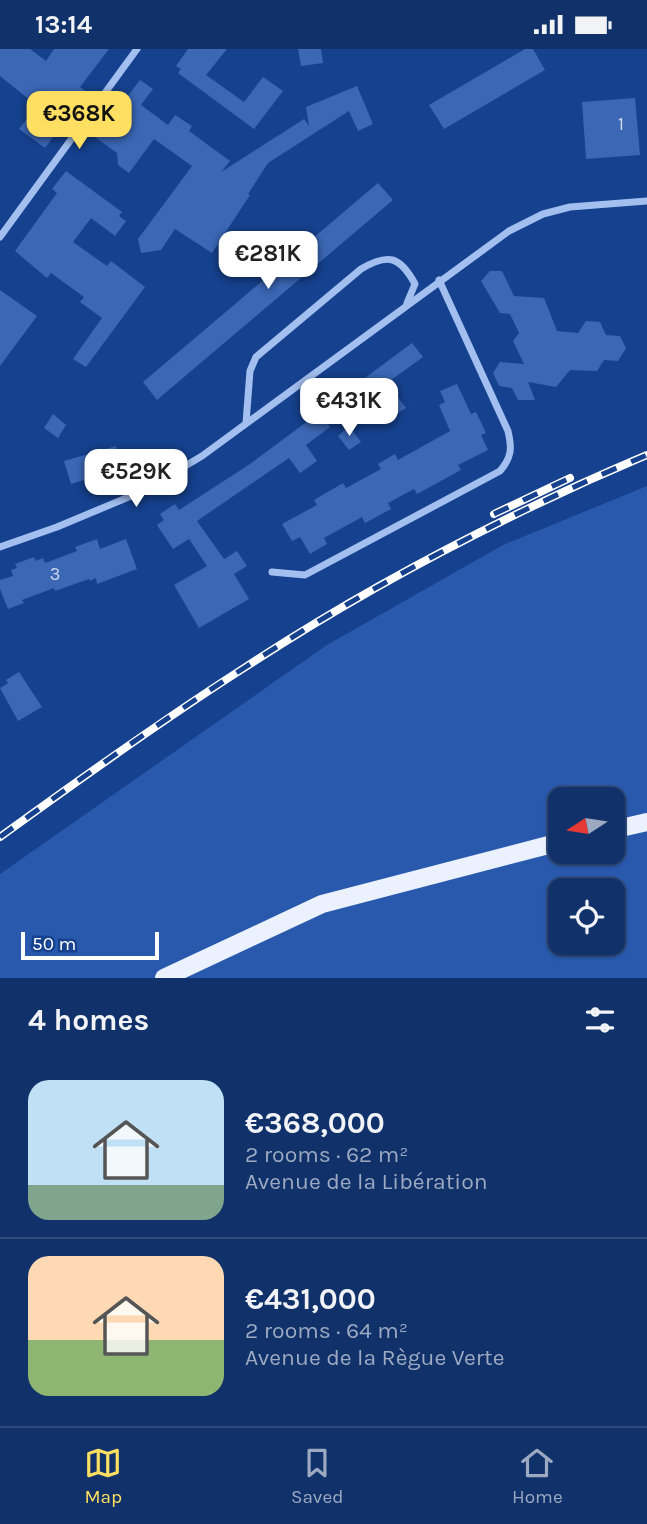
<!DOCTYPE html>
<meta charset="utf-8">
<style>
body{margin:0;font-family:Karla,sans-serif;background:#1e3d72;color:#f1f3f6;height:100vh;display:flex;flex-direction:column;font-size:26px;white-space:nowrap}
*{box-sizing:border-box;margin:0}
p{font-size:23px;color:#9ca9c1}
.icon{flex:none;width:38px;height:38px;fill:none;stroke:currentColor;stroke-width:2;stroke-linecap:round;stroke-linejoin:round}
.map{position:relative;height:929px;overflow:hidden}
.panel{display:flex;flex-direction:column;background:#10316a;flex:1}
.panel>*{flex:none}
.needle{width:46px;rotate:258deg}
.buttons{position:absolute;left:548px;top:738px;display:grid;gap:14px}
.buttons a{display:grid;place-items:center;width:77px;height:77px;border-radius:14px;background:#10316a;box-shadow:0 2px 5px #0004,0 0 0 2px #304c7e;font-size:35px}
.scale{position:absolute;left:21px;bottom:18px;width:138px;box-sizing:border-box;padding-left:7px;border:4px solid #fff;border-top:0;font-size:19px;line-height:24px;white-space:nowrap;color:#fff;-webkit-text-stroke:5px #16418e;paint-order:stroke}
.price{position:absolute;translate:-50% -60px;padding:0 16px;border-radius:14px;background:#fff;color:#222;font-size:23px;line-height:46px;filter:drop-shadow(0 2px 4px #0008)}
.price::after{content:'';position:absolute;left:50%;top:42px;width:21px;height:16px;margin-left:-10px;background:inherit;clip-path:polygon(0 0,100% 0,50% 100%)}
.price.selected{background:#ffdf61;color:#111}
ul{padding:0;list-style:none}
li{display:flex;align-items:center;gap:21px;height:175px;padding:0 28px}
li+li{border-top:2px solid #304c7e}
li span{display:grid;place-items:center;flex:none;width:196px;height:140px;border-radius:21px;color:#555}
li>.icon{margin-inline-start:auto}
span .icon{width:84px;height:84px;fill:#fffc;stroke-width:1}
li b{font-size:30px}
h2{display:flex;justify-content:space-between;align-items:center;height:84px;padding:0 28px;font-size:30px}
.status{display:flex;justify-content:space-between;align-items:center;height:49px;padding:0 35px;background:#10316a;direction:ltr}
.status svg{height:19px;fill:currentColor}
.tabs{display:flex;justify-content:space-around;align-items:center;height:98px;border-top:2px solid #304c7e;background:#10316a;font-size:19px;color:#9ca9c1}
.tabs a{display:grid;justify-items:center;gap:4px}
.tabs .selected{color:#ffdf61}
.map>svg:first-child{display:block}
.green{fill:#2959ad;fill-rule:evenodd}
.building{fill:#3b67b5}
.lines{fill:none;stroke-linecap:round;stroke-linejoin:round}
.minor{stroke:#a2bff0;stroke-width:7}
.primary{stroke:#ebf1ff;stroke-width:18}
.rail-casing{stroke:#fff;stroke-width:8}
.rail{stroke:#16418e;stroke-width:5;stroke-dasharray:16;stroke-linecap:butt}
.labels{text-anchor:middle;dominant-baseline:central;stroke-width:6;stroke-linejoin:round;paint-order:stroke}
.number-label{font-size:18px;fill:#ced9ec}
</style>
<div class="status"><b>13:14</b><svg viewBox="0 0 49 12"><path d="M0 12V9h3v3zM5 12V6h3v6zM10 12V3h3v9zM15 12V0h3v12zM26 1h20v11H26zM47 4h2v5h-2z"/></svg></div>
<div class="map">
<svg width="647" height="929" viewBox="0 0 647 929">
<rect width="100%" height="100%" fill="#16418e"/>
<!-- green -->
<path class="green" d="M647 437V929H0V825L327 596 503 496ZM560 751H612V803H560ZM560 842H612V894H560Z"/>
<!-- building -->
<g class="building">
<path d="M0 0H30L46 12 54 0H109L80 38 87 43 45 99 19 80 37 57 0 27Z"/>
<path d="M188 0H227L206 26 244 53 263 28 283 42 254 80 178 24 181 20 176 17Z"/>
<path d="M298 0H321L323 14 301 17Z"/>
<path d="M525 0H533L545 21 444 80 429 56Z"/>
<path d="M140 31 153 40 141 56 168 76 175 66 192 77 189 82 230 112 221 123 304 70 309 77 306 58 357 37 373 75 358 82 349 62 268 114 248 145 250 146 212 204 175 180 161 201 141 204 138 190 192 117 154 90 129 124 118 116 117 104 92 86 106 68 110 71Z"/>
<path d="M635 49 640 106 586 110 582 53Z"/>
<path d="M66 122 122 163 119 167 126 172 115 187 91 169 73 193 107 217 111 212 145 238 86 318 73 310 102 269 80 253 84 248 51 224 47 229 15 202 57 144 52 140Z"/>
<path d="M378 134 393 151 157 351 143 333Z"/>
<path d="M490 222H502L514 247 544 249 557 282 578 284 586 272 600 273 606 286 620 287 626 299 618 312 604 311 597 322 570 321 556 338 528 333 535 351H518L512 339 499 337 493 324 500 313 524 315 513 292 519 284 510 265 500 264 481 232Z"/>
<path d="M0 241 37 267 0 317Z"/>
<path d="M412 294 423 308 387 334 406 359 392 368 374 344 353 361 342 346Z"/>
<path d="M457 335 471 365 476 363 486 384 481 386 488 401 458 416 461 421 417 445 414 440 388 454 391 460 365 474 362 468 324 489 327 495 310 505 300 488 292 492 282 475 317 456 314 451 343 434 346 439 381 420 378 415 395 405 398 411 450 382 439 356 445 353 440 342Z"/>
<path d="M320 363 330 378 306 396 317 412 300 424 289 409 197 472 224 510 237 502 247 517 234 525 249 550 199 579 174 536 207 517 189 490 173 500 157 476 164 471 160 465 175 455 179 461 250 415Z"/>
<path d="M53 365 66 376 58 389 44 379Z"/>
<path d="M349 377 361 393 349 401 338 387Z"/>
<path d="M116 397 121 415 101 421 103 425 71 435 64 412Z"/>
<path d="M97 490 100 500 126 490 137 520 97 535 96 529 90 532 89 530 55 542 54 539 22 551 24 554 8 560 0 540V531L13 527 11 521 17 519 15 515 34 508 36 512 43 509 45 514 77 502 75 498Z"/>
<path d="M19 623 42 658 18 672 0 639 8 634 6 631Z"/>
</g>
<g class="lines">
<!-- minor -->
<g class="minor">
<path d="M0 188 137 0"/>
<path d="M246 374 250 322 256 308 361 220C388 204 400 207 415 235L407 254"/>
<path d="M0 498 57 478 143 442 202 407 509 182 543 165 570 158 647 152"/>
<path d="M272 523 305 526 500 422C512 408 512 399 508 382L439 231"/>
</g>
<!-- primary -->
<g class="primary">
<path d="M612 781 647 773"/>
<path d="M164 929 322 855 560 793"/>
</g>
<defs>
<g id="rail">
<path d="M494 465 570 429"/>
<path d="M0 788C80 730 161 672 244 619 371 536 507 465 647 406"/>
</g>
</defs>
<!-- rail casing -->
<use href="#rail" class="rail-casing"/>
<!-- rail -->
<use href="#rail" class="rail"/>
</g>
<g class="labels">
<!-- number labels -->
<g class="number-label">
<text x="621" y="75">1</text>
<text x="55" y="525">3</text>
</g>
</g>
</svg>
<div class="buttons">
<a><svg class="needle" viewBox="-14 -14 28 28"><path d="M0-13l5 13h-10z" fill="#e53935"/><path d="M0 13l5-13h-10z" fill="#9ca9c1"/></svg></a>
<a><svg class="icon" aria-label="locate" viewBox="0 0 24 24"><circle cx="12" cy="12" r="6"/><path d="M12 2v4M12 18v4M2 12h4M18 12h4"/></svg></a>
</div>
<div class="scale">50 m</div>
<b class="price selected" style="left:79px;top:102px">€368K</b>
<b class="price" style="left:268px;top:242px">€281K</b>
<b class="price" style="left:349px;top:389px">€431K</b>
<b class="price" style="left:136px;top:460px">€529K</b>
</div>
<section class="panel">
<h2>4 homes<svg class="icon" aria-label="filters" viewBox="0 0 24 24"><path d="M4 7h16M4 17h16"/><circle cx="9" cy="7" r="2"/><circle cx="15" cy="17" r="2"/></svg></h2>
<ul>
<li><span style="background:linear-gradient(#bfe0f5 75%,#7fa58c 0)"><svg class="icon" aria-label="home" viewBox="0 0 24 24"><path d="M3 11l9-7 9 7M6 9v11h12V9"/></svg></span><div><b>€368,000</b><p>2 rooms · 62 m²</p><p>Avenue de la Libération</p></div></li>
<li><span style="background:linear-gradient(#ffd9b3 60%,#8fb573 0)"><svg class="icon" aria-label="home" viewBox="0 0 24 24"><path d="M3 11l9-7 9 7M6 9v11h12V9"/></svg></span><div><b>€431,000</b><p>2 rooms · 64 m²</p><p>Avenue de la Règue Verte</p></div></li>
</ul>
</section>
<nav class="tabs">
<a class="selected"><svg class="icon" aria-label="map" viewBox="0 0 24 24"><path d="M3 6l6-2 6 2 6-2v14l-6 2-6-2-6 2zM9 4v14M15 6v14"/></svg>Map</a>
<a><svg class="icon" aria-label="saved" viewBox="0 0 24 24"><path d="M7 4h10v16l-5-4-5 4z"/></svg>Saved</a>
<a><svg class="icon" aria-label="home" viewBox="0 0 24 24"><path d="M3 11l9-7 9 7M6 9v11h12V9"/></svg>Home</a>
</nav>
